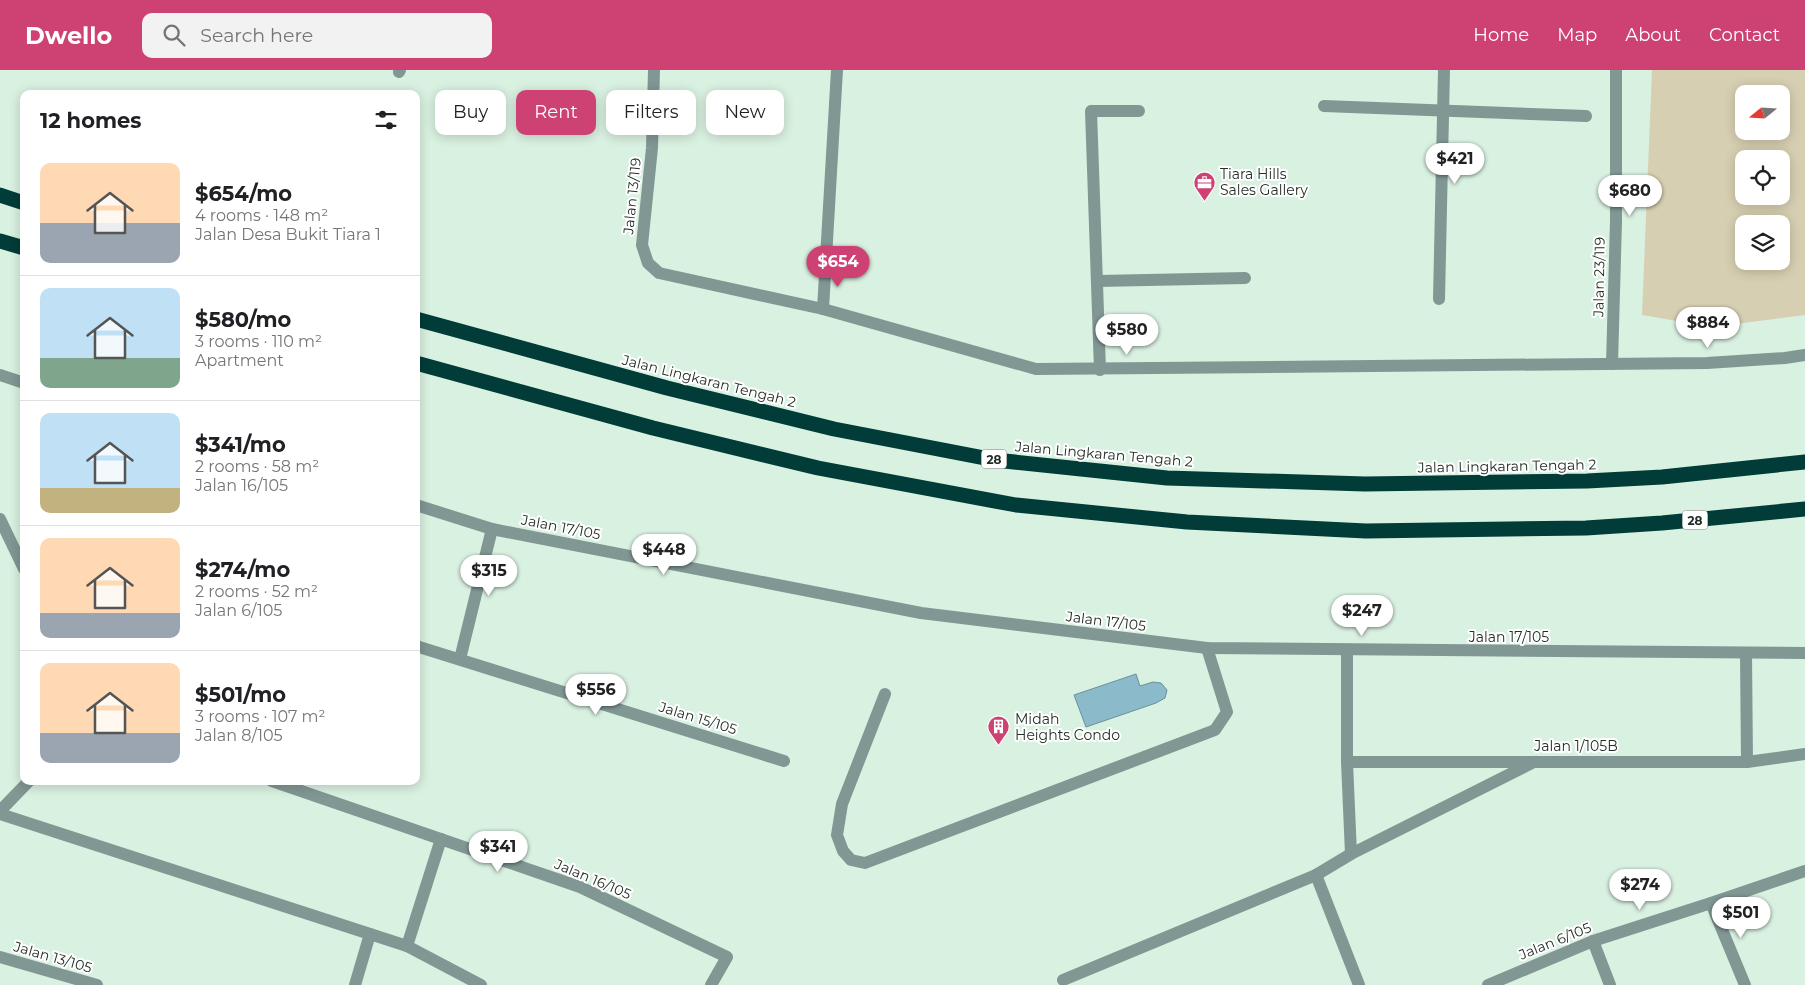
<!DOCTYPE html>
<meta charset="utf-8">
<style>
body{margin:0;font-family:Montserrat,sans-serif;background:#f2f2f2;color:#202124;height:100vh;display:flex;flex-direction:column;font-size:19px;white-space:nowrap}
*{box-sizing:border-box;margin:0}
p{font-size:16px;color:#757577}
.icon{flex:none;width:28px;height:28px;fill:none;stroke:currentColor;stroke-width:2;stroke-linecap:round;stroke-linejoin:round}
.map{position:relative;flex:1;overflow:hidden}
.side{position:absolute;left:20px;top:20px;width:400px;height:695px;display:flex;flex-direction:column;background:#fff;border-radius:10px;box-shadow:0 2px 12px #0003}
.side>*{flex:none}
.hud{position:absolute;left:435px;top:20px;width:475px;height:45px;display:flex;gap:10px}
.needle{width:32px;rotate:252deg}
.tools{position:absolute;left:1735px;top:15px;display:grid;gap:10px}
.tools a{display:grid;place-items:center;width:55px;height:55px;border-radius:10px;background:#fff;box-shadow:0 2px 12px #0003;font-size:25px}
.price{position:absolute;translate:-50% -42px;padding:0 11px;border-radius:18px;background:#fff;color:#222;font-size:16px;line-height:32px;filter:drop-shadow(0 1px 2px #0008)}
.price::after{content:'';position:absolute;left:50%;top:30px;width:15px;height:11px;margin-left:-8px;background:inherit;clip-path:polygon(0 0,100% 0,50% 100%)}
.price.on{background:#ce4173;color:#fff}
ul{padding:0;list-style:none}
li{display:flex;align-items:center;gap:15px;height:125px;padding:0 20px}
li+li{border-top:1px solid #e0e0e0}
li span{display:grid;place-items:center;flex:none;width:140px;height:100px;border-radius:10px;color:#555}
li>.icon{margin-inline-start:auto}
span .icon{width:60px;height:60px;fill:#fffc;stroke-width:1}
li b{font-size:21px}
h2{display:flex;justify-content:space-between;align-items:center;height:60px;padding:0 20px;font-size:21px}
.chip{padding:0 18px;border-radius:10px;background:#fff;box-shadow:0 2px 12px #0003;font-size:18px;line-height:45px}
.chip.on{background:#ce4173;color:#fff}
header{display:flex;align-items:center;gap:30px;box-sizing:border-box;height:70px;padding:0 25px;background:#ce4173;color:#fff}
header strong{font-size:24px}
nav{display:flex;gap:28px;margin-inline-start:auto;font-size:18px}
.search{width:350px;height:45px;background:#f2f2f2;display:flex;align-items:center;gap:12px;box-sizing:border-box;padding:0 18px;border-radius:10px;color:#757577;font-size:19px}
.map>svg:first-child{display:block}
.green{fill:#d7cfb1;fill-rule:evenodd}
.water{fill:#8bbbca;stroke:#6c9099}
.lines{fill:none;stroke-linecap:round;stroke-linejoin:round}
.minor{stroke:#819794;stroke-width:12}
.highway{stroke:#013c38;stroke-width:15}
.labels{text-anchor:middle;dominant-baseline:central;stroke-width:4;stroke-linejoin:round;paint-order:stroke}
.shield{fill:#fff;stroke:#666c68;stroke-width:1}
.shield-label{font-size:12px;font-weight:bold;fill:#242d27}
.poi-label{font-size:14px;fill:#242d27;stroke:#fff;text-anchor:start}
.street-label{font-size:14px;fill:#242d27;stroke:#fff}
</style>
<header>
<strong>Dwello</strong>
<div class="search"><svg class="icon" aria-label="search" viewBox="0 0 24 24"><circle cx="10" cy="10" r="6"/><path d="M15 15l6 6"/></svg>Search here</div>
<nav><a>Home</a><a>Map</a><a>About</a><a>Contact</a></nav>
</header>
<div class="map">
<svg width="1805" height="915" viewBox="0 0 1805 915">
<rect width="100%" height="100%" fill="#d9f1e1"/>
<!-- green -->
<path class="green" d="M1652 0H1805V245L1712 257 1642 245ZM1744 24H1781V61H1744ZM1744 89H1781V126H1744ZM1744 154H1781V191H1744Z"/>
<!-- water -->
<path class="water" d="M1136 604 1140 616 1153 612 1161 613 1167 620 1165 628 1156 633 1086 657 1074 625Z"/>
<g class="lines">
<!-- minor -->
<g class="minor">
<path d="M654 0 652 78 642 175 648 193 659 203 823 239 1036 299 1707 293 1785 288 1805 285"/>
<path d="M399 2 400 0"/>
<path d="M1324 36 1586 46"/>
<path d="M1098 211 1245 208"/>
<path d="M1439 229 1444 0"/>
<path d="M823 239 837 0"/>
<path d="M1612 294 1616 151V0"/>
<path d="M1100 300 1091 41H1139"/>
<path d="M0 305 24 313"/>
<path d="M416 435 492 459 921 543 1207 578 1805 583"/>
<path d="M0 449 24 499"/>
<path d="M416 576 784 691"/>
<path d="M1347 580V692L1351 784"/>
<path d="M1746 584 1747 692"/>
<path d="M460 589 492 459"/>
<path d="M885 624 842 734 837 765 843 781 851 790 865 793 1215 660 1227 642 1207 578"/>
<path d="M1347 692H1747L1805 684"/>
<path d="M272 711 580 817 727 887 711 915"/>
<path d="M0 741 29 711"/>
<path d="M0 744 407 876 481 915"/>
<path d="M1316 805 1351 784 1534 692"/>
<path d="M1711 833 1745 915"/>
<path d="M1593 871 1610 915"/>
<path d="M407 876 441 769"/>
<path d="M0 887 97 915"/>
<path d="M1063 910 1316 805 1359 915"/>
<path d="M355 915 370 864"/>
<path d="M1488 915 1593 871 1711 833 1805 801"/>
</g>
<!-- highway -->
<g class="highway">
<path d="M0 125 24 133"/>
<path d="M0 171 24 178"/>
<path d="M416 249 667 318 834 359 995 390 1167 408 1365 414 1587 411 1662 407 1805 392"/>
<path d="M416 293 653 358 818 398 1016 435 1187 452 1366 461 1586 458 1662 453 1805 439"/>
</g>
</g>
<!-- icons -->
<defs>
<symbol id="office-pin" viewBox="-11 -11 22 30"><path d="M0 17L-7.5 6A9.5 9.5 0 1 1 7.5 6Z" fill="#ce4173" stroke="#fff"/><path d="M-6-3h4V-5.5h4V-3h4V5H-6ZM-1-4.5V-3h2v-1.5ZM-6 0V1H6V0Z" fill="#fff"/></symbol>
<symbol id="building-pin" viewBox="-11 -11 22 30"><path d="M0 17L-7.5 6A9.5 9.5 0 1 1 7.5 6Z" fill="#ce4173" stroke="#fff"/><path d="M-4-6H4V6H1V3H-1V6H-4ZM-2.5-4.3h1.7v1.8h-1.7ZM.8-4.3h1.7v1.8H.8ZM-2.5-1h1.7V.8h-1.7ZM.8-1h1.7V.8H.8Z" fill="#fff"/></symbol>
</defs>
<g fill-rule="evenodd">
<use href="#office-pin" x="1192" y="100" width="25" height="34"/>
<use href="#building-pin" x="986" y="644" width="25" height="34"/>
</g>
<g class="labels">
<!-- shield labels -->
<g class="shield">
<rect x="981.5" y="379.5" width="25" height="19" rx="4"/>
<rect x="1682.5" y="440.5" width="25" height="19" rx="4"/>
</g>
<g class="shield-label">
<text x="994" y="389">28</text>
<text x="1695" y="450">28</text>
</g>
<!-- poi labels -->
<g class="poi-label">
<text x="1220" y="104">Tiara Hills<tspan x="1220" dy="16">Sales Gallery</tspan></text>
<text x="1015" y="649">Midah<tspan x="1015" dy="16">Heights Condo</tspan></text>
</g>
<!-- street labels -->
<g class="street-label">
<text transform="translate(632 126) rotate(-84)">Jalan 13/119</text>
<text transform="translate(1599 207) rotate(-89)">Jalan 23/119</text>
<text transform="translate(709 311) rotate(14)">Jalan Lingkaran Tengah 2</text>
<text transform="translate(1104 384) rotate(5)">Jalan Lingkaran Tengah 2</text>
<text transform="translate(1507 396) rotate(-1)">Jalan Lingkaran Tengah 2</text>
<text transform="translate(561 457) rotate(11)">Jalan 17/105</text>
<text transform="translate(1106 551) rotate(7)">Jalan 17/105</text>
<text x="1509" y="567">Jalan 17/105</text>
<text transform="translate(698 648) rotate(17)">Jalan 15/105</text>
<text x="1576" y="676">Jalan 1/105B</text>
<text transform="translate(593 809) rotate(23)">Jalan 16/105</text>
<text transform="translate(1555 871) rotate(-22)">Jalan 6/105</text>
<text transform="translate(53 887) rotate(16)">Jalan 13/105</text>
</g>
</g>
</svg>
<div class="tools">
<a><svg class="needle" viewBox="-14 -14 28 28"><path d="M0-13l5 13h-10z" fill="#e53935"/><path d="M0 13l5-13h-10z" fill="#757577"/></svg></a>
<a><svg class="icon" aria-label="locate" viewBox="0 0 24 24"><circle cx="12" cy="12" r="6"/><path d="M12 2v4M12 18v4M2 12h4M18 12h4"/></svg></a>
<a><svg class="icon" aria-label="layers" viewBox="0 0 24 24"><path d="M12 4l9 5-9 5-9-5zM3 14l9 5 9-5"/></svg></a>
</div>
<b class="price" style="left:1455px;top:115px">$421</b>
<b class="price" style="left:1630px;top:147px">$680</b>
<b class="price on" style="left:838px;top:218px">$654</b>
<b class="price" style="left:1708px;top:279px">$884</b>
<b class="price" style="left:1127px;top:286px">$580</b>
<b class="price" style="left:664px;top:506px">$448</b>
<b class="price" style="left:489px;top:527px">$315</b>
<b class="price" style="left:1362px;top:567px">$247</b>
<b class="price" style="left:596px;top:646px">$556</b>
<b class="price" style="left:498px;top:803px">$341</b>
<b class="price" style="left:1640px;top:841px">$274</b>
<b class="price" style="left:1741px;top:869px">$501</b>
<div class="hud">
<a class="chip">Buy</a>
<a class="chip on">Rent</a>
<a class="chip">Filters</a>
<a class="chip">New</a>
</div>
<section class="side">
<h2>12 homes<svg class="icon" aria-label="filters" viewBox="0 0 24 24"><path d="M4 7h16M4 17h16"/><circle cx="9" cy="7" r="2"/><circle cx="15" cy="17" r="2"/></svg></h2>
<ul>
<li><span style="background:linear-gradient(#ffd9b3 60%,#9aa5b1 0)"><svg class="icon" aria-label="home" viewBox="0 0 24 24"><path d="M3 11l9-7 9 7M6 9v11h12V9"/></svg></span><div><b>$654/mo</b><p>4 rooms · 148 m²</p><p>Jalan Desa Bukit Tiara 1</p></div></li>
<li><span style="background:linear-gradient(#bfe0f5 70%,#7fa58c 0)"><svg class="icon" aria-label="home" viewBox="0 0 24 24"><path d="M3 11l9-7 9 7M6 9v11h12V9"/></svg></span><div><b>$580/mo</b><p>3 rooms · 110 m²</p><p>Apartment</p></div></li>
<li><span style="background:linear-gradient(#bfe0f5 75%,#c2b280 0)"><svg class="icon" aria-label="home" viewBox="0 0 24 24"><path d="M3 11l9-7 9 7M6 9v11h12V9"/></svg></span><div><b>$341/mo</b><p>2 rooms · 58 m²</p><p>Jalan 16/105</p></div></li>
<li><span style="background:linear-gradient(#ffd9b3 75%,#9aa5b1 0)"><svg class="icon" aria-label="home" viewBox="0 0 24 24"><path d="M3 11l9-7 9 7M6 9v11h12V9"/></svg></span><div><b>$274/mo</b><p>2 rooms · 52 m²</p><p>Jalan 6/105</p></div></li>
<li><span style="background:linear-gradient(#ffd9b3 70%,#9aa5b1 0)"><svg class="icon" aria-label="home" viewBox="0 0 24 24"><path d="M3 11l9-7 9 7M6 9v11h12V9"/></svg></span><div><b>$501/mo</b><p>3 rooms · 107 m²</p><p>Jalan 8/105</p></div></li>
</ul>
</section>
</div>
